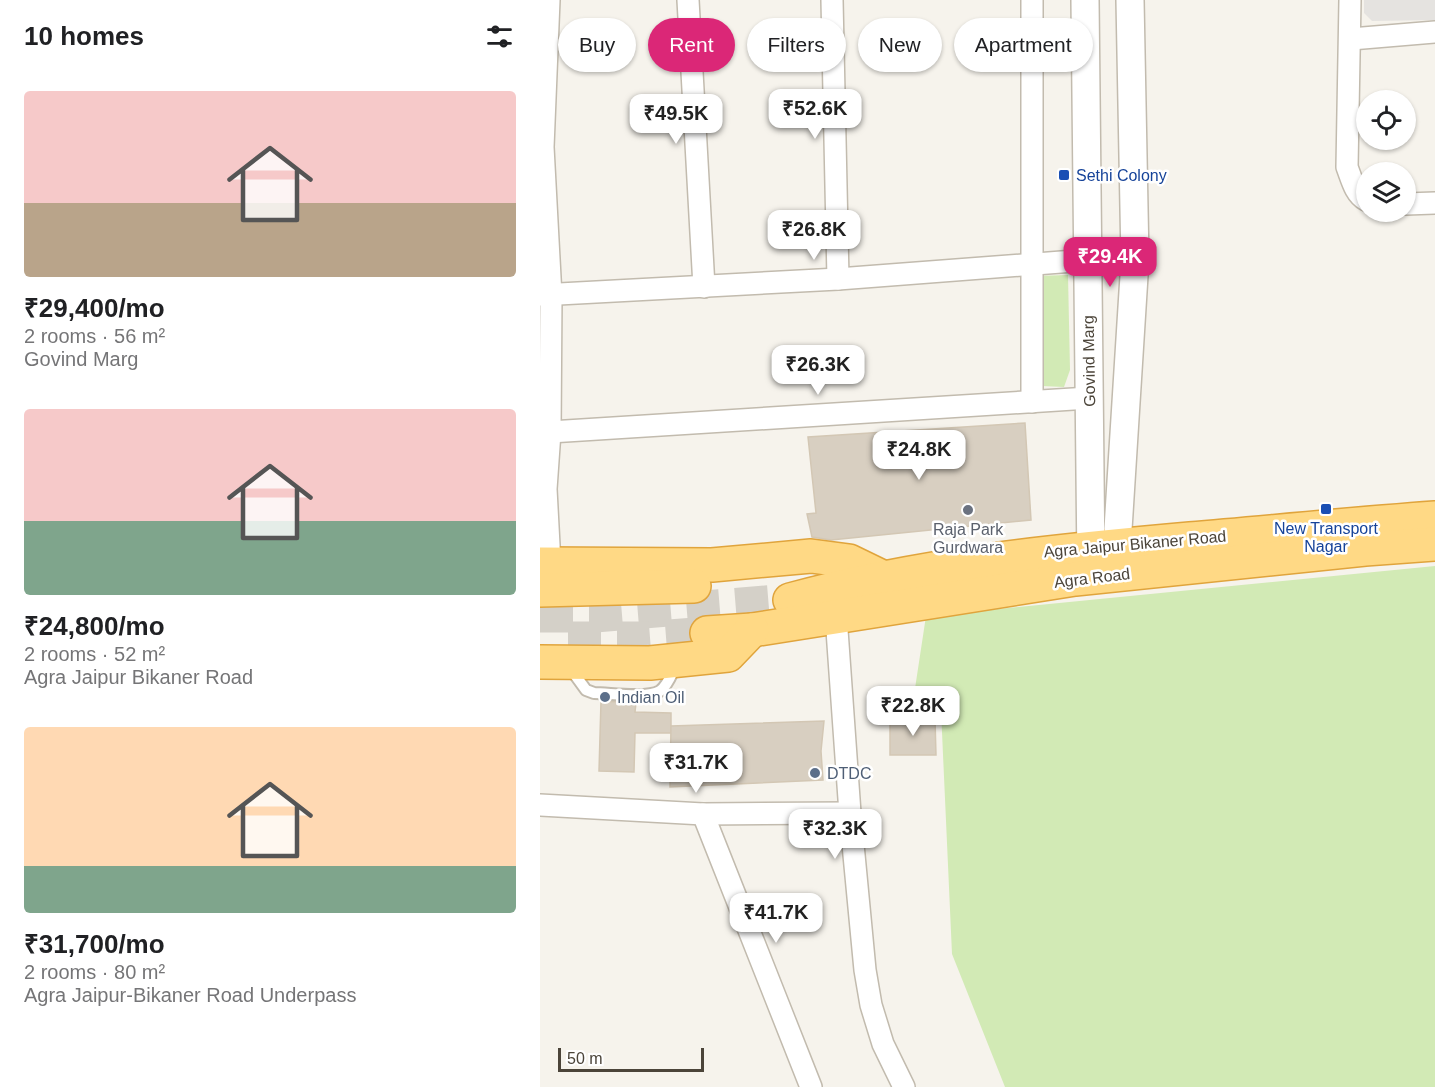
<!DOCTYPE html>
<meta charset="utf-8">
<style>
body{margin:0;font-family:Helvetica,sans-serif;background:#f2f2f2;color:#202124;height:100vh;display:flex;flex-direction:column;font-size:22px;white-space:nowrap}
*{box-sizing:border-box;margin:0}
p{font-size:20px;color:#757577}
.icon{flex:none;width:33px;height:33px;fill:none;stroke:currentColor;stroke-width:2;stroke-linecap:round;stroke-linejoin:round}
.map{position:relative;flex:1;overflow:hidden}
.panel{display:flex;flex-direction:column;background:#fff;width:540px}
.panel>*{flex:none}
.hud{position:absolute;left:18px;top:18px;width:570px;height:54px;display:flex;gap:12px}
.controls{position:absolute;left:816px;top:90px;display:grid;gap:12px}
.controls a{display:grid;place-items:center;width:60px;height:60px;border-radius:50%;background:#fff;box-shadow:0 2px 4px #0004;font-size:30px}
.scale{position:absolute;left:18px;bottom:15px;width:146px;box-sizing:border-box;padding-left:6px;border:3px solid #4b4439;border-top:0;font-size:16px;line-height:21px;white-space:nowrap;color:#4b4439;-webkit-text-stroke:4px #fff;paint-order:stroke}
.price{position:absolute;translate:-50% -51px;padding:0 14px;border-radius:12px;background:#fff;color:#222;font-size:20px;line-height:39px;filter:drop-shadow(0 2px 3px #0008)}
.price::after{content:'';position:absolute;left:50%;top:36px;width:18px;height:14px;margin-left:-9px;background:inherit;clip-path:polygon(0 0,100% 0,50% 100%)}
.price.active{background:#db2777;color:#fff}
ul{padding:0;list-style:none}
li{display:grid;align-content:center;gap:12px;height:318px;padding:0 24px}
li span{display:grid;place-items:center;height:186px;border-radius:6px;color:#555}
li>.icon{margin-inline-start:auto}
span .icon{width:108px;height:108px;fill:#fffc;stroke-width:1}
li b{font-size:26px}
h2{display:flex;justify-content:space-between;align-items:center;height:72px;padding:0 24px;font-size:26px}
.chip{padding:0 21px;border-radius:27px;background:#fff;box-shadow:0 2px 4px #0004;font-size:21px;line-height:54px}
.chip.active{background:#db2777;color:#fff}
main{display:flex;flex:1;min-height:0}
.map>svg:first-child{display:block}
.green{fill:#d2eab5}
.parking{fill:#e5e3e0}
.building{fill:#d8cfc1;stroke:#d3c7b4;stroke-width:1.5}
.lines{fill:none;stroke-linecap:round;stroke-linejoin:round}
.trunk-tunnel{stroke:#d4d0c8;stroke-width:33;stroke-dasharray:33 16;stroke-linecap:butt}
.service-casing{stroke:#c2bbae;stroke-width:14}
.minor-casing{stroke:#c2bbae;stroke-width:24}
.tertiary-casing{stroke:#c2bbae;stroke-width:30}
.trunk-casing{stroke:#e0a43c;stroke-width:36}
.service{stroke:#fff;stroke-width:10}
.minor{stroke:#fff;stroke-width:21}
.tertiary{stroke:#fff;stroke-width:27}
.trunk{stroke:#ffd985;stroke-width:33}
.transit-dot{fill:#1a4fb4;stroke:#fff;stroke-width:2}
.worship-dot{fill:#6b7280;stroke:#fff;stroke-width:2}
.service-dot{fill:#5c6f8a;stroke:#fff;stroke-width:2}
.labels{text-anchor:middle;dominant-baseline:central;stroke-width:5;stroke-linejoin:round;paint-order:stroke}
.transit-label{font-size:16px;fill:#164399;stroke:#fff;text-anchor:start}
.street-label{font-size:16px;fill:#4b4439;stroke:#fff}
.worship-label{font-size:16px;fill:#5b616d;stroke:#fff}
.service-label{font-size:16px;fill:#4e5e75;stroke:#fff;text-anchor:start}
</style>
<main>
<section class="panel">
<h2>10 homes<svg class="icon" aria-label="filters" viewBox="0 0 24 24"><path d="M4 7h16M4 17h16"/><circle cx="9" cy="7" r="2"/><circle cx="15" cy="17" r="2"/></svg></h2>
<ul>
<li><span style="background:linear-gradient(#f6c9c9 60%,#b9a48a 0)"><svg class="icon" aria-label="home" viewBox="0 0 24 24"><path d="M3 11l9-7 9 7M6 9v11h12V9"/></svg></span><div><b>₹29,400/mo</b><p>2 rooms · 56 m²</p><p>Govind Marg</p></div></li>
<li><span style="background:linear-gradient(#f6c9c9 60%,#7fa58c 0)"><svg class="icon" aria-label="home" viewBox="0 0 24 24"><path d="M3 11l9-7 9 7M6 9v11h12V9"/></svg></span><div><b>₹24,800/mo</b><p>2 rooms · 52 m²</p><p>Agra Jaipur Bikaner Road</p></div></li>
<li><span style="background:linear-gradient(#ffd9b3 75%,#7fa58c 0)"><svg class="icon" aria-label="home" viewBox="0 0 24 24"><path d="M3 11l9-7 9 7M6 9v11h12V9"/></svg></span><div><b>₹31,700/mo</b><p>2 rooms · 80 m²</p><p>Agra Jaipur-Bikaner Road Underpass</p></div></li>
</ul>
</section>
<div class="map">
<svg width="895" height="1087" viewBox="0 0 895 1087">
<rect width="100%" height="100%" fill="#f6f3ec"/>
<!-- green -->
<g class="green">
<path d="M528 275 530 370 524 387 502 386 495 276Z"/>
<path d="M895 566V1087H465L412 954 401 710 374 695 386 616Z"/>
</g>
<!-- parking -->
<path class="parking" d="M824 0H895V20L832 21 824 13Z"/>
<!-- building -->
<g class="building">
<path d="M485 423 491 520 291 540 272 537 267 514 276 513 268 437Z"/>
<path d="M61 701 96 703 95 712 131 713V733H95L94 772 59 771Z"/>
<path d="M350 719H395L396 755H350Z"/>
<path d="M284 721 281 751 283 780 130 787 131 726Z"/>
</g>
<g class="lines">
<!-- trunk-tunnel -->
<g class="trunk-tunnel">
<path d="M0 616H55L250 600"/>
<path d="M28 638H102L167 633"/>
</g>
<defs>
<path id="service" d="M30 668 46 690 54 693C70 693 108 699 120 691 128 685 131 675 135 667"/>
<g id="minor">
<path d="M9 0 3 147 11 296 10 432 6 489 10 564"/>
<path d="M148 0 164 287"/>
<path d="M292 0 298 279"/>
<path d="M492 0V402"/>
<path d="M810 0 807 167C812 180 815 194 826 200"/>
<path d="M811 39 895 32"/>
<path d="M866 204 895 203"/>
<path d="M0 295 298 279 547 260"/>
<path d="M10 432 549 398"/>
<path d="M296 616 310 813 325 970 331 1005 343 1044 364 1087"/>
<path d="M0 805 163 814 310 813"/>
<path d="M163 814 271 1087"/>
</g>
<g id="tertiary">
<path d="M545 0 551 567"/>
<path d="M578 565 577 545 595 260 590 0"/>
</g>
<g id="trunk">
<path d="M0 564 172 565 271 556 309 561 344 578"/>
<path d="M0 590 154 586"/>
<path d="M250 600C381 564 515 551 650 539 732 532 813 524 895 518"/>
<path d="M167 633 212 630 535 579 825 549 895 544"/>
<path d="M0 662 110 663 188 655 212 630"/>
</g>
</defs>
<!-- service casing -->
<use href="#service" class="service-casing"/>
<!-- minor casing -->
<use href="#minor" class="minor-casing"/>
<!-- tertiary casing -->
<use href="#tertiary" class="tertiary-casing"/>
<!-- trunk casing -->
<use href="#trunk" class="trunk-casing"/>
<!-- service -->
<use href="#service" class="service"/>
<!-- minor -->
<use href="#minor" class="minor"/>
<!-- tertiary -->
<use href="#tertiary" class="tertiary"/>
<!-- trunk -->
<use href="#trunk" class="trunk"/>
</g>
<!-- markers -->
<g class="transit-dot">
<rect x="518" y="169" width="12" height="12" rx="3"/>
<rect x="780" y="503" width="12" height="12" rx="3"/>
</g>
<circle class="worship-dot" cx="428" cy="510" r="6"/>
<g class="service-dot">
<circle cx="65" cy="697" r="6"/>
<circle cx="275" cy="773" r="6"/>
</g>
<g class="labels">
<!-- transit labels -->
<g class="transit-label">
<text x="536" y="175">Sethi Colony</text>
<text x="786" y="528" text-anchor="middle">New Transport<tspan x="786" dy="18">Nagar</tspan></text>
</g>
<!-- street labels -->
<g class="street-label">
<text transform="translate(549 361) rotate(-91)">Govind Marg</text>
<text transform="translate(595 544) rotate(-5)">Agra Jaipur Bikaner Road</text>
<text transform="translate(552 578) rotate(-7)">Agra Road</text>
</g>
<!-- worship labels -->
<g class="worship-label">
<text x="428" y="529">Raja Park<tspan x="428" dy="18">Gurdwara</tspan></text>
</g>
<!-- service labels -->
<g class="service-label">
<text x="77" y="697">Indian Oil</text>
<text x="287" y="773">DTDC</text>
</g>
</g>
</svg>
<div class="controls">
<a><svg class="icon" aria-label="locate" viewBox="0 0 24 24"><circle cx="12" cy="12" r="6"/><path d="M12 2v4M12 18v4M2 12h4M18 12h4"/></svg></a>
<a><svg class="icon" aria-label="layers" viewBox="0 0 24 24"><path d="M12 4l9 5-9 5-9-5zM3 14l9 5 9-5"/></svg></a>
</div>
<div class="scale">50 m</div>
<b class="price" style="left:275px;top:140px">₹52.6K</b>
<b class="price" style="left:136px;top:145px">₹49.5K</b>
<b class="price" style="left:274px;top:261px">₹26.8K</b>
<b class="price active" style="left:570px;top:288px">₹29.4K</b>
<b class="price" style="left:278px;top:396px">₹26.3K</b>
<b class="price" style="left:379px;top:481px">₹24.8K</b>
<b class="price" style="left:373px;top:737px">₹22.8K</b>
<b class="price" style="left:156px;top:794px">₹31.7K</b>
<b class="price" style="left:295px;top:860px">₹32.3K</b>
<b class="price" style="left:236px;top:944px">₹41.7K</b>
<div class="hud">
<a class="chip">Buy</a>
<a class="chip active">Rent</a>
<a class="chip">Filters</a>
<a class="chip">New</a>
<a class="chip">Apartment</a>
</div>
</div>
</main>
